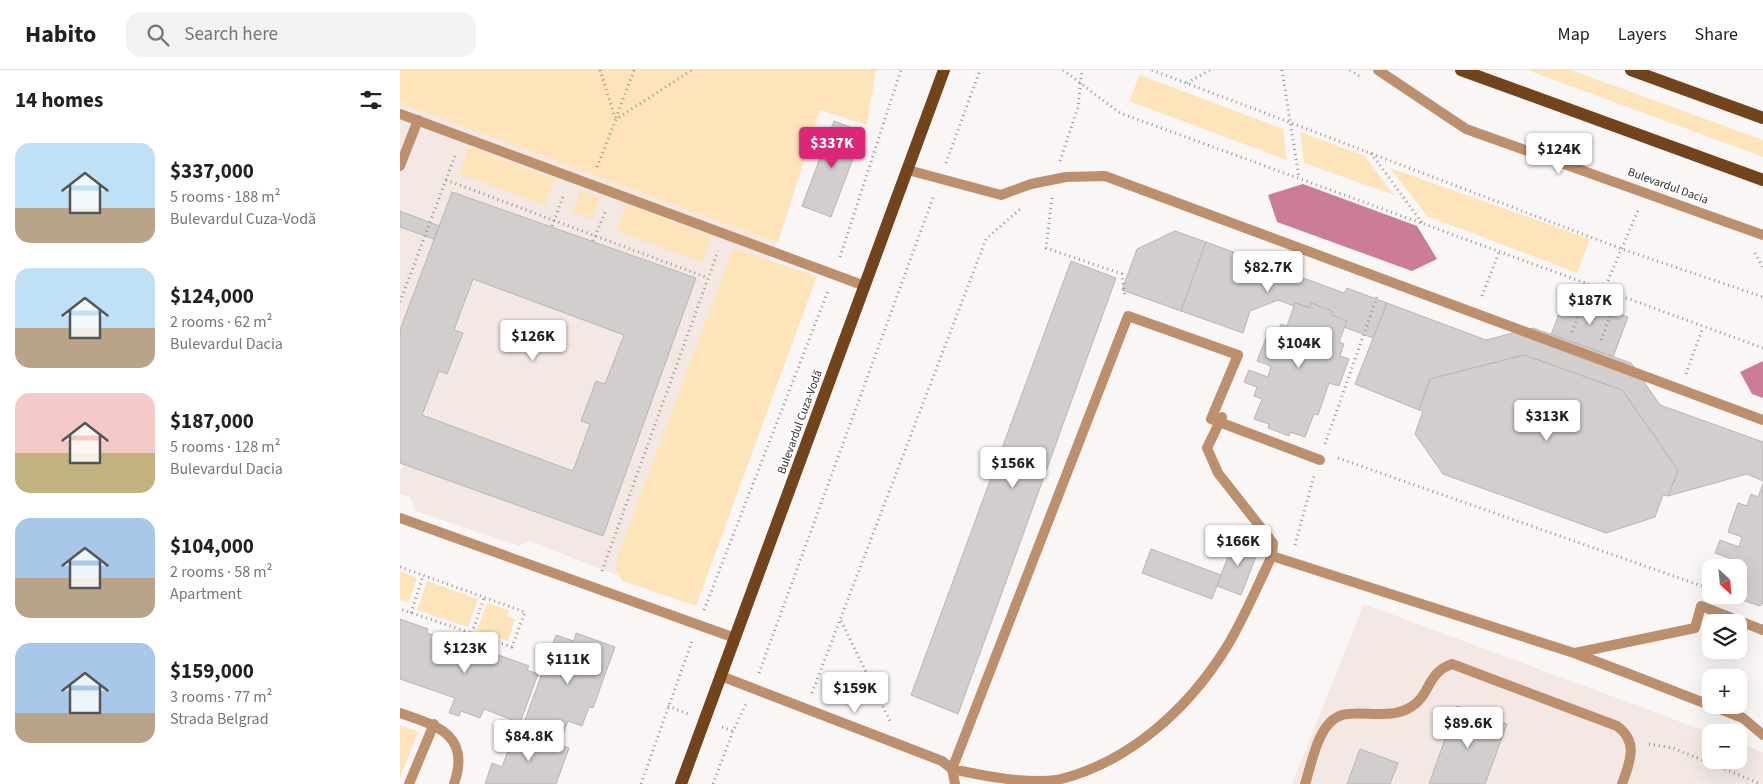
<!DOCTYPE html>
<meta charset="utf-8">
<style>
body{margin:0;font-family:"Source Sans 3",sans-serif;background:#f2f2f2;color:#222;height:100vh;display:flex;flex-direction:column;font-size:19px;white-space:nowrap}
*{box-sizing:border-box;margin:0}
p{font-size:16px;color:#767676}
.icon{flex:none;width:28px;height:28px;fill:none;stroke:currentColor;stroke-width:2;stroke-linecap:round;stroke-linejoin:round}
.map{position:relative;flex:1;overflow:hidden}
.drawer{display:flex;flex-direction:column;background:#fff;width:400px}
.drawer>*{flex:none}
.needle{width:32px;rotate:154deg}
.controls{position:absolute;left:1302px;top:489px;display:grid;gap:10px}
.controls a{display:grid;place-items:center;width:45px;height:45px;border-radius:10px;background:#fff;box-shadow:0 5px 20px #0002;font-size:25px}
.price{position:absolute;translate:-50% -42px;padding:0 11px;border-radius:5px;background:#fff;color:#222;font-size:16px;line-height:32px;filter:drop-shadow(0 1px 2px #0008)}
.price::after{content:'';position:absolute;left:50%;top:30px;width:15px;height:11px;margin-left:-8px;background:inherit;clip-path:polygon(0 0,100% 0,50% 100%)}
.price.on{background:#db2777;color:#fff}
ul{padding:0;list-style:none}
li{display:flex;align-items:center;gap:15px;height:125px;padding:0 15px}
li span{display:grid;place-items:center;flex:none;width:140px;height:100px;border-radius:15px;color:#555}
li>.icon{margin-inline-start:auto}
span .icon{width:60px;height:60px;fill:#fffc;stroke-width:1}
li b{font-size:21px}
h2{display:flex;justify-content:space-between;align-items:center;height:60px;padding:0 15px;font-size:21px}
header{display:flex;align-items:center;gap:30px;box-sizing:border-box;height:70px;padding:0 25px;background:#fff;border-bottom:1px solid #e0e0e0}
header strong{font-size:24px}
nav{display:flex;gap:28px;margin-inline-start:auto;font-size:18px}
.search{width:350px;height:45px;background:#f2f2f2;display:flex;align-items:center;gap:12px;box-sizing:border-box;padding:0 18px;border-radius:15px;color:#767676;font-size:19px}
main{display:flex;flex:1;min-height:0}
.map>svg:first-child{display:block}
.built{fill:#f4e8e4}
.green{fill:#fee4ba}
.water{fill:#ca7c98}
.building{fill:#d2cece;stroke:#b8b5b5;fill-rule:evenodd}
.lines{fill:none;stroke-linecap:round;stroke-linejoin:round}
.path{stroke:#979494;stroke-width:3;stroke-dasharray:1 4;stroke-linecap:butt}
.service{stroke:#bd906d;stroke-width:10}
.minor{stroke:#bd906d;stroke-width:10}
.primary{stroke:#72441c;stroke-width:12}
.service-bridge{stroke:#bd906d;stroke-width:10}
.labels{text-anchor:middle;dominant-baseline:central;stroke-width:4;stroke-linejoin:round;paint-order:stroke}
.street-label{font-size:12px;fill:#343232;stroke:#fff}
</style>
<header>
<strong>Habito</strong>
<div class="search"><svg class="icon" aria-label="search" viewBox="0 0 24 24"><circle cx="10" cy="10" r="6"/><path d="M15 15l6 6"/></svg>Search here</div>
<nav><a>Map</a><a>Layers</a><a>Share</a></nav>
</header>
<main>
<section class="drawer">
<h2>14 homes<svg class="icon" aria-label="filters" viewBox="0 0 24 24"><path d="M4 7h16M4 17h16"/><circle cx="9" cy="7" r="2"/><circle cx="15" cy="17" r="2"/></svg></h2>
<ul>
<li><span style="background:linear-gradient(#bfe0f5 65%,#b9a48a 0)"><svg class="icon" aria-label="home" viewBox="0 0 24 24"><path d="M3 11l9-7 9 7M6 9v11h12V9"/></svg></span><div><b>$337,000</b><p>5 rooms · 188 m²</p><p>Bulevardul Cuza-Vodă</p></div></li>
<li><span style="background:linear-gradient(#bfe0f5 60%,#b9a48a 0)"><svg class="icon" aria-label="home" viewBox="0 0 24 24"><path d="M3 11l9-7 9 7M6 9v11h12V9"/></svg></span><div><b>$124,000</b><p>2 rooms · 62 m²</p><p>Bulevardul Dacia</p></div></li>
<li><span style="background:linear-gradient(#f6c9c9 60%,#c2b280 0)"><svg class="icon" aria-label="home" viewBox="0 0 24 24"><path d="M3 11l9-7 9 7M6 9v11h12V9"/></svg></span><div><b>$187,000</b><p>5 rooms · 128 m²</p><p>Bulevardul Dacia</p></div></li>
<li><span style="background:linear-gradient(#a9c7e8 60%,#b9a48a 0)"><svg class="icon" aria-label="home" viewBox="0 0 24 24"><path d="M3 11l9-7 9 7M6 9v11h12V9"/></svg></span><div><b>$104,000</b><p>2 rooms · 58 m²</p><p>Apartment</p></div></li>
<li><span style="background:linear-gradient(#a9c7e8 70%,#b9a48a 0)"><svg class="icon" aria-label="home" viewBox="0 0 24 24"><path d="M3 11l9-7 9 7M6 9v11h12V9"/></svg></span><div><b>$159,000</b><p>3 rooms · 77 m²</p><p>Strada Belgrad</p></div></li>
</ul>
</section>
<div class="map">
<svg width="1363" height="714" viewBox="0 0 1363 714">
<rect width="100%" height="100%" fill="#faf6f5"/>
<!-- built -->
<g class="built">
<path d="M0 0H430L373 182 248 517 129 471 119 476 16 441 10 427 0 424V402L3 394 0 393Z"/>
<path d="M964 534 1311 663V690H1339V673L1363 682V714H892Z"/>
</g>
<!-- green -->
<g class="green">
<path d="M0 0H476L467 55 420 40 378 173 0 33Z"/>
<path d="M1127 0H1171L1363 70V87Z"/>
<path d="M740 5 883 59 887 90 729 31Z"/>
<path d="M900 62 965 86 994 125 904 93Z"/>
<path d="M69 77 155 109 145 136 59 104Z"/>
<path d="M990 98 1190 169 1177 203 1027 146Z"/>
<path d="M180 120 200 127 192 149 172 142Z"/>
<path d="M226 134 312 167 302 193 216 161Z"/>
<path d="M333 178 417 206 296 536 222 511 217 501V487Z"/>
<path d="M0 501 17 508 8 533 0 530Z"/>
<path d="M27 511 78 529 68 557 17 540Z"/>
<path d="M87 533 109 540 107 546 115 549 108 571 77 560Z"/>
<path d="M0 655 18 662 0 708Z"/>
</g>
<!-- water -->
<g class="water">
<path d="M903 114 1017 156 1037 189 1012 201 877 152 868 125Z"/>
<path d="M1363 291V328L1352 324 1340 302Z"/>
</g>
<!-- building -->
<g class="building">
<path d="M434 51 463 62 431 147 402 136Z"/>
<path d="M52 122 296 208 203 466 0 393V260ZM73 209 224 265 205 314 196 311 181 351 190 354 173 401 22 345 39 301 47 304 63 263 54 260Z"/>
<path d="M0 141 39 156 34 169 0 157Z"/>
<path d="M775 161 806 172 781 241 722 220 737 179Z"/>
<path d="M806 172 944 223 947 218 987 233 973 268 944 257 947 251 931 245 932 241 911 233 910 238 895 233 894 236 878 230 850 241 843 263 781 241Z"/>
<path d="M671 191 716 208 558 644 511 625Z"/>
<path d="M1166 225 1228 247 1213 287 1151 265Z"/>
<path d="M895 233 910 238 911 233 932 241 931 245 947 251 939 272 944 274 940 286 949 289 939 316 929 313 918 345 914 344 905 367 890 362 889 366 868 358 869 354 854 349 862 329 854 326 857 317 844 312 849 300 868 307 871 296 857 291 868 263 876 266 881 254 887 256Z"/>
<path d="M987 233 1086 270 1133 258 1231 293 1260 335 1363 372V411L1347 404 1268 426 1278 400 1222 320 1124 285 1030 309 1019 340 955 314Z"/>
<path d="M1124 285 1222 320 1278 400 1268 426 1263 425 1255 447 1206 463 1043 404 1015 364 1023 341 1019 340 1030 309Z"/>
<path d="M1363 414V533L1360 536 1339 529V498L1325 497 1329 488 1315 483 1320 470 1339 477 1342 467 1328 462 1338 433 1347 436 1351 424 1358 427Z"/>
<path d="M834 470 859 479 841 525 817 516Z"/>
<path d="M751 479 821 505 812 529 742 503Z"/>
<path d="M0 549 28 559 27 563 47 570 48 567 129 596 127 600 138 604 120 653 84 639 80 648 61 641 59 646 49 643 55 628 0 609Z"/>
<path d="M176 563 215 577 193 638 189 637 182 656 168 651 160 671 122 658 156 565 174 571Z"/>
<path d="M1057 636 1107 654 1085 714H1029Z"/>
<path d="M116 659 169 678 156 714H85L92 693 102 697Z"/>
<path d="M960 679 998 693 990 714H947Z"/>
</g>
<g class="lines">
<!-- path -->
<g class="path">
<path d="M200 0 215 48"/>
<path d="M663 0 720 43 1363 278"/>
<path d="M752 0 1222 179 1363 227"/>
<path d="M882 0 899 108"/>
<path d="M950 0 962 8"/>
<path d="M787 13 810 0"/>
<path d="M216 48 234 0"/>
<path d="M971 83 1022 153"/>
<path d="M660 91 678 37 682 0"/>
<path d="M546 93 580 0"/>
<path d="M197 97 216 49 292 0"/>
<path d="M46 110 308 208"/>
<path d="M652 128 646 178 722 204 725 228"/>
<path d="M152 156 164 124"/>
<path d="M193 171 206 140"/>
<path d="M1355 183 1363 198"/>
<path d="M440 187 501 0"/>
<path d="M1204 220 1239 138"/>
<path d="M1082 226 1099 182"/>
<path d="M0 232 56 83"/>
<path d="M1172 262 1189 215"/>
<path d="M1201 270 1218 226"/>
<path d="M1286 304 1303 257"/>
<path d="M925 374 977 227"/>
<path d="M938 388 1302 516"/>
<path d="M895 475 914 406"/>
<path d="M0 497 125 542 112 577 0 539"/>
<path d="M202 501 318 181"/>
<path d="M304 540 428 221"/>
<path d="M11 543 23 506"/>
<path d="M441 551 490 651"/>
<path d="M72 563 84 528"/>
<path d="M359 603 534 125"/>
<path d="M412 623 586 169 620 139"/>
<path d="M268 636 288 644"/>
<path d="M322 657 333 661"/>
<path d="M1249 674 1273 678 1361 714"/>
<path d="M241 714 292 571"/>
<path d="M313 714 333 661 346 634"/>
</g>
<!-- service -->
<g class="service">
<path d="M0 44 465 216"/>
<path d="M0 96 18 50"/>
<path d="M508 100 601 125 631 114 666 107 705 106 1363 350"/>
<path d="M822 347 807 378 818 403 873 473 872 486C857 516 844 549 826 578 788 639 729 693 657 710 625 714 584 706 552 699L728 246 838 285"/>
<path d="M0 448 335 568"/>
<path d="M872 486 1174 583 1232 605 1343 648 1363 665"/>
<path d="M1175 583 1295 558 1301 536 1363 560"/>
<path d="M0 643C38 656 71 665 54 714"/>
<path d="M9 714 34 654"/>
<path d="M905 714C912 693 918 652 942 645 953 642 967 644 977 644 989 644 1000 644 1011 637 1031 625 1026 603 1052 594L1217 656C1239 672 1230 692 1222 714"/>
</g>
<!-- minor -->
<g class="minor">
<path d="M978 0 1066 59 1363 165"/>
<path d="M321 606 542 691 552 699 555 714"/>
</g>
<!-- primary -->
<g class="primary">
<path d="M1061 0 1363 110"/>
<path d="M1231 0 1363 48"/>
<path d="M281 714 544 0"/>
</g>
<!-- service-bridge -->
<path class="service-bridge" d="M838 285 811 349 920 390"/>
</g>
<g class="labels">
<!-- street labels -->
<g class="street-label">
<text transform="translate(1268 116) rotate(20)">Bulevardul Dacia</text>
<text transform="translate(400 352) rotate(-70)">Bulevardul Cuza-Vodă</text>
</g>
</g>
</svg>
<div class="controls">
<a><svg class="needle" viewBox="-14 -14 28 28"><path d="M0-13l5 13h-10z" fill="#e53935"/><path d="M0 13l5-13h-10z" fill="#767676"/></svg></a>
<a><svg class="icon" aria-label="layers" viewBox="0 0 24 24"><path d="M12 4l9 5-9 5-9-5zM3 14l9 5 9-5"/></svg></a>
<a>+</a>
<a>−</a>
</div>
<b class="price on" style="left:432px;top:99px">$337K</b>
<b class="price" style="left:1159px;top:105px">$124K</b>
<b class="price" style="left:868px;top:223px">$82.7K</b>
<b class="price" style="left:1190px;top:256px">$187K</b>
<b class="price" style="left:133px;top:292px">$126K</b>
<b class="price" style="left:899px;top:299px">$104K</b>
<b class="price" style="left:1147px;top:372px">$313K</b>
<b class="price" style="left:613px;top:419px">$156K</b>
<b class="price" style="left:838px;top:497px">$166K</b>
<b class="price" style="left:65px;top:604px">$123K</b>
<b class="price" style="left:168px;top:615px">$111K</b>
<b class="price" style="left:455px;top:644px">$159K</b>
<b class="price" style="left:1068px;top:679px">$89.6K</b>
<b class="price" style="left:129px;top:692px">$84.8K</b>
</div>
</main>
